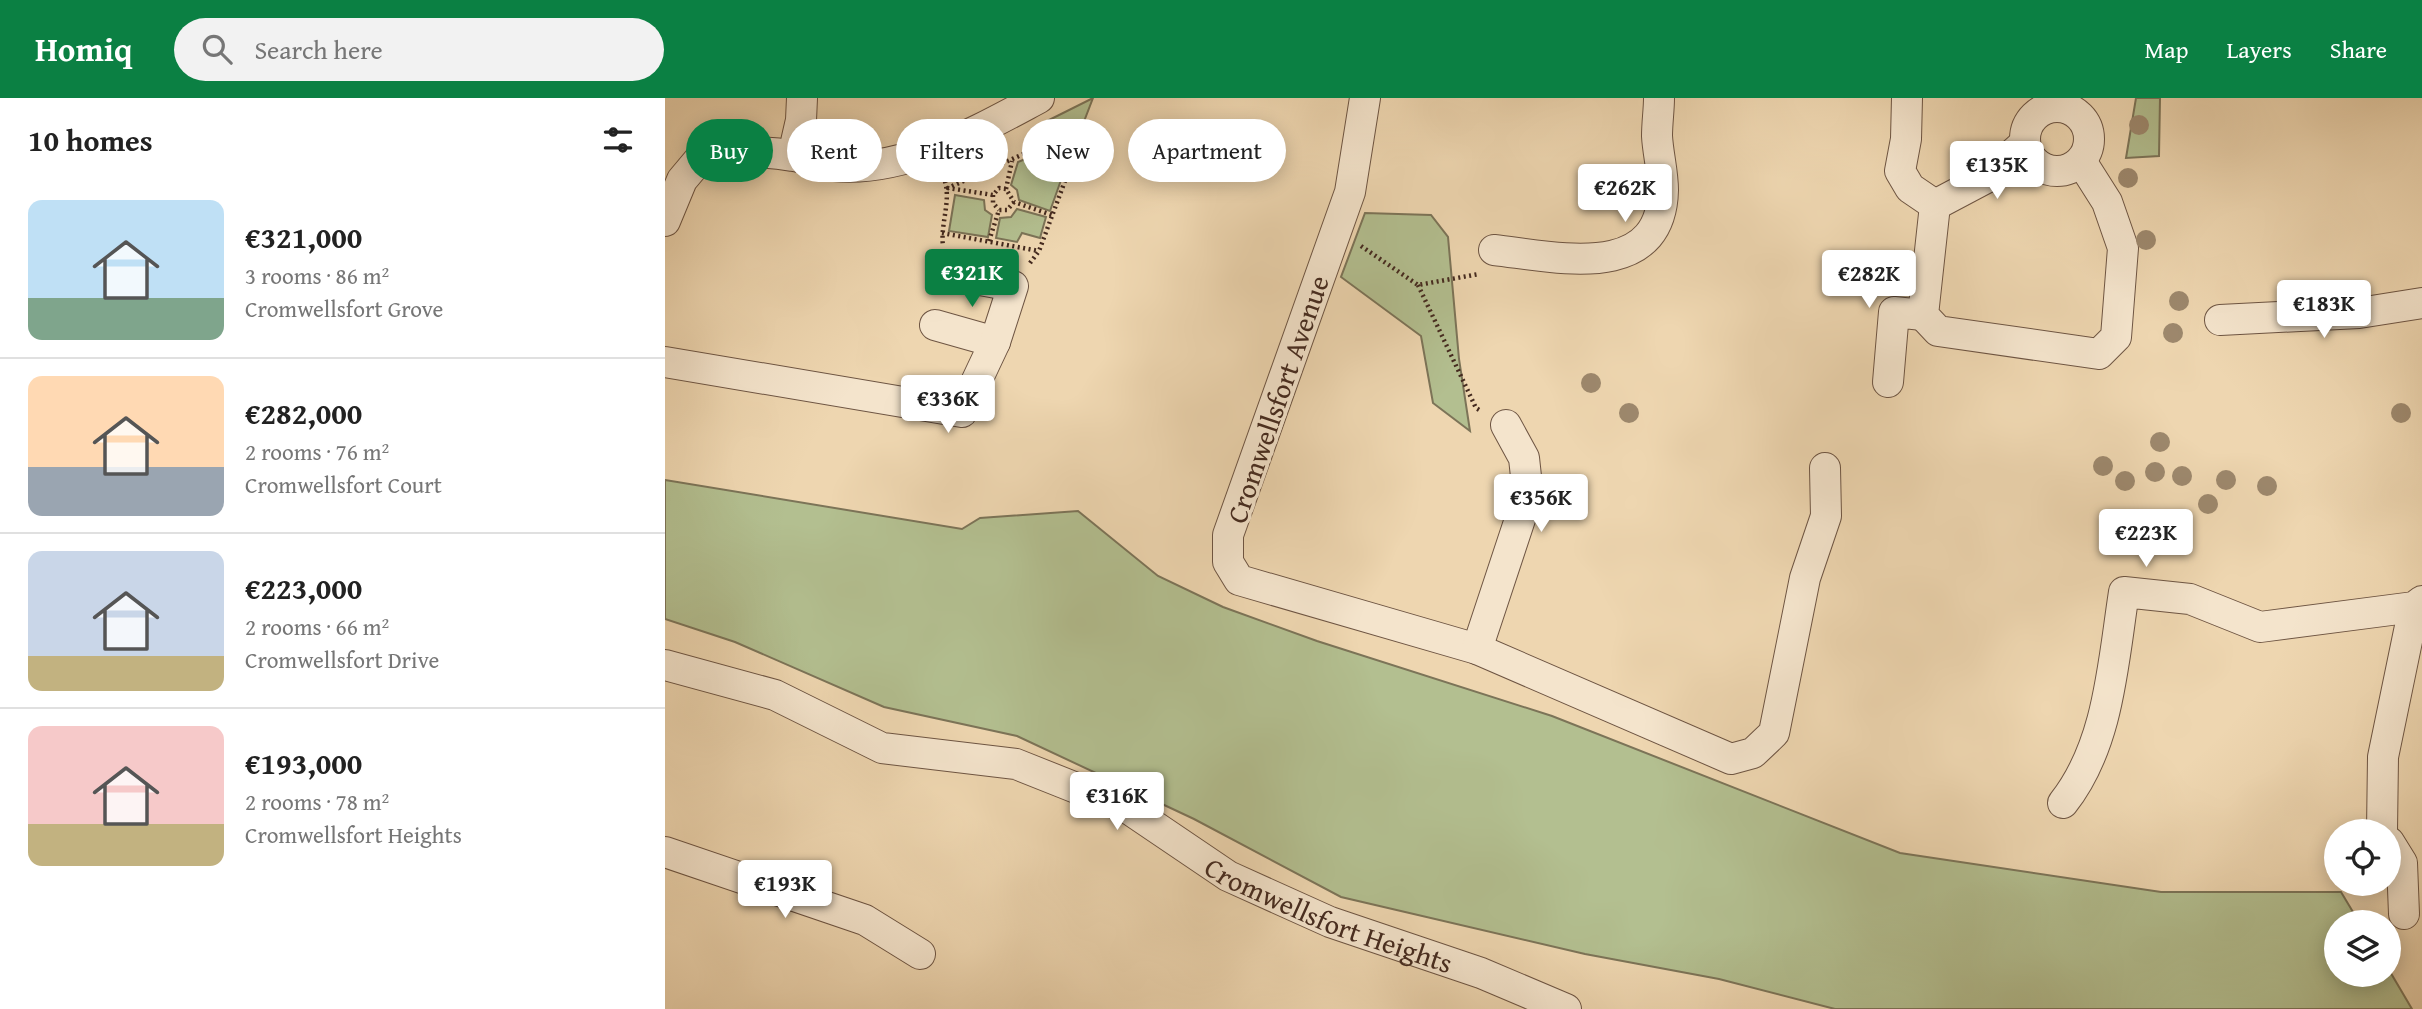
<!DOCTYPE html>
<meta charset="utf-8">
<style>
body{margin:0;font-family:"Gentium Book Plus",serif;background:#f2f2f2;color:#222;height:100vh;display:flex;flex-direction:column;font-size:26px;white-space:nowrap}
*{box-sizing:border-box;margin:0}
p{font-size:23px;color:#767676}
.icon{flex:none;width:38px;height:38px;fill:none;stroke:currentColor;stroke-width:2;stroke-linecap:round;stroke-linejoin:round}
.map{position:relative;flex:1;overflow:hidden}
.sheet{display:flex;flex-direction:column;background:#fff;width:665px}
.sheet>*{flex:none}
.guide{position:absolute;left:21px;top:21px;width:665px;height:63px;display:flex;gap:14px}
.buttons{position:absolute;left:1659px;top:721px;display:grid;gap:14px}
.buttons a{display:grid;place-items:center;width:77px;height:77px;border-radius:50%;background:#fff;box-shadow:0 4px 18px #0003;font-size:35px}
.price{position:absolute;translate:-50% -60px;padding:0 16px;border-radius:7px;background:#fff;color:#222;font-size:23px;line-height:46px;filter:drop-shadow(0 2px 4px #0008)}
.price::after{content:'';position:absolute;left:50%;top:42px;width:21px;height:16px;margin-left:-10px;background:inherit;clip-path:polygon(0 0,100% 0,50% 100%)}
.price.selected{background:#0b8043;color:#fff}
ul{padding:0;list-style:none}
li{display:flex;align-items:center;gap:21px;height:175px;padding:0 28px}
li+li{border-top:2px solid #e0e0e0}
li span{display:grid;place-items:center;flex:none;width:196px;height:140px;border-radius:14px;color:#555}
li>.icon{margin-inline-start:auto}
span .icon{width:84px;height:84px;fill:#fffc;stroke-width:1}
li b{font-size:30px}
h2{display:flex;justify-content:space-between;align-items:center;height:84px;padding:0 28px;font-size:30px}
.chip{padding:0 24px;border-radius:32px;background:#fff;box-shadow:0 4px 18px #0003;font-size:24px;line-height:63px}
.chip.selected{background:#0b8043;color:#fff}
header{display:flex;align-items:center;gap:42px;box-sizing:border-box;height:98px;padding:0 35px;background:#0b8043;color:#fff}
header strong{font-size:33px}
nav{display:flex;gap:38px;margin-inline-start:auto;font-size:24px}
.search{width:490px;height:63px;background:#f2f2f2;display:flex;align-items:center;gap:18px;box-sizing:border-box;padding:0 24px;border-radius:38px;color:#767676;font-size:26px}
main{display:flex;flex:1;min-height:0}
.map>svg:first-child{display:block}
.green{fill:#b3bf90;stroke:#7c7458;stroke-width:2}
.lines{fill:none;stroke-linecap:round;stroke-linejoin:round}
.minor-casing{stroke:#6e5543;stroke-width:32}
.path{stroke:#442a1f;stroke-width:4.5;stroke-dasharray:2 3.5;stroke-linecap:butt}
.minor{stroke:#f4e4cc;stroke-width:30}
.tree{fill:#9d886d}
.labels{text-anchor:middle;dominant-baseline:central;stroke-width:7;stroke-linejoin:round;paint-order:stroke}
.street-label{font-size:28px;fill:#442a1f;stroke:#f4e4cc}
</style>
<header>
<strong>Homiq</strong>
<div class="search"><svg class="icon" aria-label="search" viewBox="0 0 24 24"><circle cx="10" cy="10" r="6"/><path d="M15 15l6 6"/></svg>Search here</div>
<nav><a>Map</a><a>Layers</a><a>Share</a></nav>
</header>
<main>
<section class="sheet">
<h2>10 homes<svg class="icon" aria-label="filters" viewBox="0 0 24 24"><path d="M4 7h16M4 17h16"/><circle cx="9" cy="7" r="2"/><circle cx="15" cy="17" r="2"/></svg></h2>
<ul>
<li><span style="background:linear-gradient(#bfe0f5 70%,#7fa58c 0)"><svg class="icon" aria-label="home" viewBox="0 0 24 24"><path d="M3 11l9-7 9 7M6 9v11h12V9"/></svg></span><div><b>€321,000</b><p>3 rooms · 86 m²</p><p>Cromwellsfort Grove</p></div></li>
<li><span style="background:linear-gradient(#ffd9b3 65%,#9aa5b1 0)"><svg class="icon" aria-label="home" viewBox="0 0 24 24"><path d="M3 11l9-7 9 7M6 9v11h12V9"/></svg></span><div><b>€282,000</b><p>2 rooms · 76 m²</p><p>Cromwellsfort Court</p></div></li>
<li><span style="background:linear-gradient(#c9d6e8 75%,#c2b280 0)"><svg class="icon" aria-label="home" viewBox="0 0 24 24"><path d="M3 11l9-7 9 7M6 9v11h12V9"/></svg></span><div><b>€223,000</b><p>2 rooms · 66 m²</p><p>Cromwellsfort Drive</p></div></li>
<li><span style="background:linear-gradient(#f6c9c9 70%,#c2b280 0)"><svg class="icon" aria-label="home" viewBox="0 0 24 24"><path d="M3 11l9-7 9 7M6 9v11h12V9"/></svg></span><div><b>€193,000</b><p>2 rooms · 78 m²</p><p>Cromwellsfort Heights</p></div></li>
</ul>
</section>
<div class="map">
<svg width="1757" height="911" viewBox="0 0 1757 911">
<rect width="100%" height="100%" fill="#eed6b0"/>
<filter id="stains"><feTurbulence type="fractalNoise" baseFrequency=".00286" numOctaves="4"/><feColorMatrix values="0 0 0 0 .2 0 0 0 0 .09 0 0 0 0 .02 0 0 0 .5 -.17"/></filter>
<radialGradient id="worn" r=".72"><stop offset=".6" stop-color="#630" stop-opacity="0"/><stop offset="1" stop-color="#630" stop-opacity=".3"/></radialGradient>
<!-- green -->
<g class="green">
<path d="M428 0 418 26 378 43 370 29Z"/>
<path d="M1471 0H1495L1494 58 1461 60Z"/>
<path d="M411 40 385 113 354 102 352 92 346 87 353 64Z"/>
<path d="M290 97 319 102 320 112 327 117 323 139 284 133Z"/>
<path d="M352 111 381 119 375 140 357 135 352 144 331 140 335 120 346 119Z"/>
<path d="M700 115 766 117 783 139 794 261 805 333 768 305 756 238 676 179Z"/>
<path d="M0 382 297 431 315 420 413 413 493 478 558 509 652 543 887 618 1235 755 1496 794H1676L1694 824H1671V877H1724V872L1747 911H1170L1054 881 920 856 676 799 529 721 352 638 219 609 70 544 0 521Z"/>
</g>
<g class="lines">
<defs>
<g id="minor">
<path d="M700 0 685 94 563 437V464L574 482 812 551 1066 661 1088 655 1109 635 1140 480 1161 418 1160 370"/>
<path d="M1242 0 1241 41 1235 73 1245 90 1270 107 1258 217 1273 233 1434 256 1451 239 1458 150 1442 104 1416 63"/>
<circle cx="1392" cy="41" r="32"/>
<path d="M128 57 136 22 137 0"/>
<path d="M1270 107 1321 80 1359 46"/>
<path d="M0 123 17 82 38 57C69 54 98 52 128 58 142 60 156 67 169 68 240 75 314 32 374 0"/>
<path d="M829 152C892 159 996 185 998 92 998 74 993 56 992 38 992 25 994 12 994 0"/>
<path d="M1555 222 1694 215 1757 205"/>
<path d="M270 227 330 244"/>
<path d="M0 264 297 314 330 244 348 188 282 176"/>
<path d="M1223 284 1229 214 1258 217"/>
<path d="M812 551 863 397 859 360 841 327"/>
<path id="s1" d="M0 567 110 597 217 650 351 666 464 711 563 778 665 824 816 875 901 911"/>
<path d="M1398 705C1444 647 1448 565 1459 494L1525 501 1595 529 1749 509 1757 503"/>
<path d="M1717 733 1718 659 1749 509"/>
<path d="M1724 744 1737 765 1739 816"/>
<path d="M0 754 200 822 255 856"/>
</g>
</defs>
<!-- minor casing -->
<use href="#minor" class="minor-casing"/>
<!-- path -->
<g class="path">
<path d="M374 49 283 90 328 97 334 90 341 91 349 104 387 117"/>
<path d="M278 78C288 100 275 124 278 148"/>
<path d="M341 91 347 63"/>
<path d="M328 97V105L334 112"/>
<path d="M277 135 374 153"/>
<path d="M324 143 334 112H342L349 104"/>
<path d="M696 148 753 187 814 176"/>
<path d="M365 165 374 153 420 29 374 49 369 35"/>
<path d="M753 187 811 310 816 313"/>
</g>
<!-- minor -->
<use href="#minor" class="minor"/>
</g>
<!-- trees -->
<g class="tree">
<circle cx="1474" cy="27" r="10"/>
<circle cx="1463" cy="80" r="10"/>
<circle cx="1481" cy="142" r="10"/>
<circle cx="1514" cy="203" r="10"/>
<circle cx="1508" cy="235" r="10"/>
<circle cx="926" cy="285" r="10"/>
<circle cx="964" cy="315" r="10"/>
<circle cx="1736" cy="315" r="10"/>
<circle cx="1495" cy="344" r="10"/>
<circle cx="1438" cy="368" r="10"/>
<circle cx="1490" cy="374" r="10"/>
<circle cx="1517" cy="378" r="10"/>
<circle cx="1561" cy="382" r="10"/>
<circle cx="1460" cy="383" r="10"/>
<circle cx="1602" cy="388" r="10"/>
<circle cx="1543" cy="406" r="10"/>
</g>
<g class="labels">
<!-- street labels -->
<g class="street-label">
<text transform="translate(612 301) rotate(-71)">Cromwellsfort Avenue</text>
<text stroke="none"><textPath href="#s1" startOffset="718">Cromwellsfort Heights</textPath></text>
</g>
</g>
<rect width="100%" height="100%" filter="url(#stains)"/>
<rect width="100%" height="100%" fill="url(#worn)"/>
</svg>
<div class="buttons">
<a><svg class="icon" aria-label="locate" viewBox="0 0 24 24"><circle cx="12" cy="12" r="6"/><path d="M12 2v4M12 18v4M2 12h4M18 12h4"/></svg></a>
<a><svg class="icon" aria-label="layers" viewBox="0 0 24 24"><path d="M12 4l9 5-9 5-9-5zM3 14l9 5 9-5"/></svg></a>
</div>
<b class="price" style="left:1332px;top:103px">€135K</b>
<b class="price" style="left:960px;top:126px">€262K</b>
<b class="price selected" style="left:307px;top:211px">€321K</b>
<b class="price" style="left:1204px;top:212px">€282K</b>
<b class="price" style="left:1659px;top:242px">€183K</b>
<b class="price" style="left:283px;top:337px">€336K</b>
<b class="price" style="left:876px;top:436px">€356K</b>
<b class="price" style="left:1481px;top:471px">€223K</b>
<b class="price" style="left:452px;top:734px">€316K</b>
<b class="price" style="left:120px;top:822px">€193K</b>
<div class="guide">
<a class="chip selected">Buy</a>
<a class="chip">Rent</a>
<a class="chip">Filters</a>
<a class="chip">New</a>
<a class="chip">Apartment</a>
</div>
</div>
</main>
